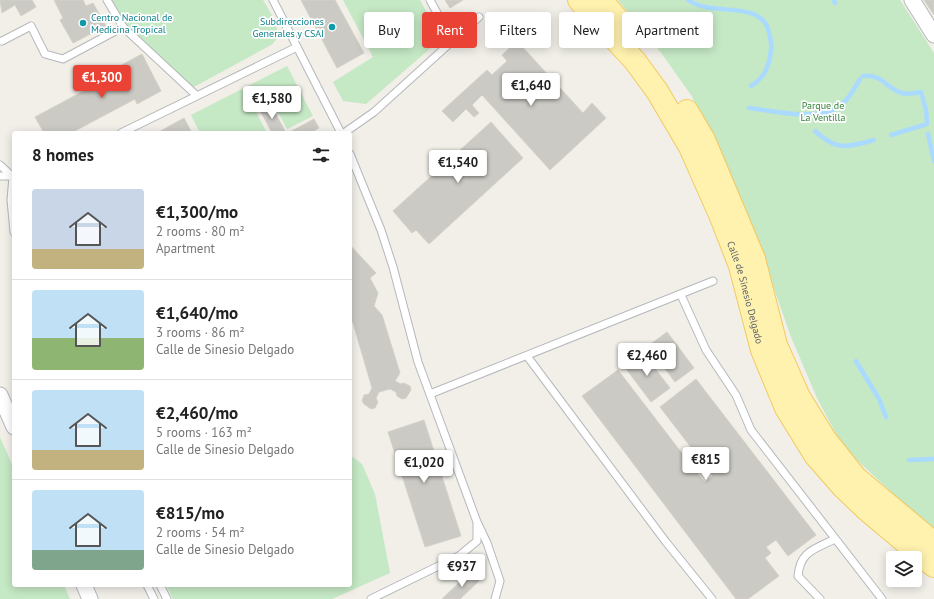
<!DOCTYPE html>
<meta charset="utf-8">
<style>
body{margin:0;font-family:"PT Sans",sans-serif;background:#f2f2f2;color:#222;height:100vh;display:flex;flex-direction:column;font-size:15px;white-space:nowrap}
*{box-sizing:border-box;margin:0}
p{font-size:13px;color:#767676}
.icon{flex:none;width:22px;height:22px;fill:none;stroke:currentColor;stroke-width:2;stroke-linecap:round;stroke-linejoin:round}
.map{position:relative;flex:1;overflow:hidden}
.drawer{position:absolute;left:12px;top:131px;width:340px;height:456px;display:flex;flex-direction:column;background:#fff;border-radius:4px;box-shadow:0 2px 10px #0003}
.drawer>*{flex:none}
.banner{position:absolute;left:364px;top:12px;width:380px;height:36px;display:flex;gap:8px}
.controls{position:absolute;left:886px;top:551px;display:grid;gap:8px}
.controls a{display:grid;place-items:center;width:36px;height:36px;border-radius:4px;background:#fff;box-shadow:0 2px 10px #0003;font-size:20px}
.price{position:absolute;translate:-50% -34px;padding:0 9px;border-radius:4px;background:#fff;color:#222;font-size:13px;line-height:26px;filter:drop-shadow(0 1px 2px #0008)}
.price::after{content:'';position:absolute;left:50%;top:24px;width:12px;height:9px;margin-left:-6px;background:inherit;clip-path:polygon(0 0,100% 0,50% 100%)}
.price.on{background:#ea4335;color:#fff}
ul{padding:0;list-style:none}
li{display:flex;align-items:center;gap:12px;height:100px;padding:0 20px}
li+li{border-top:1px solid #e0e0e0}
li span{display:grid;place-items:center;flex:none;width:112px;height:80px;border-radius:4px;color:#555}
li>.icon{margin-inline-start:auto}
span .icon{width:48px;height:48px;fill:#fffc;stroke-width:1}
li b{font-size:17px}
h2{display:flex;justify-content:space-between;align-items:center;height:48px;padding:0 20px;font-size:17px}
.pill{padding:0 14px;border-radius:4px;background:#fff;box-shadow:0 2px 10px #0003;font-size:14px;line-height:36px}
.pill.on{background:#ea4335;color:#fff}
.map>svg:first-child{display:block}
.green{fill:#c5e8c5}
.lines{fill:none;stroke-linecap:round;stroke-linejoin:round}
.stream{stroke:#aadaff;stroke-width:4.5}
.building{fill:#cccac5;stroke:#d6d1c6}
.service-casing{stroke:#b5b8bc;stroke-width:9}
.minor-casing{stroke:#b5b8bc;stroke-width:17}
.primary-casing{stroke:#f2c960;stroke-width:24}
.service{stroke:#fff;stroke-width:7}
.minor{stroke:#fff;stroke-width:15}
.primary{stroke:#fff2af;stroke-width:22}
.culture-dot{fill:#0f9aa8;stroke:#fff;stroke-width:1.5}
.labels{text-anchor:middle;dominant-baseline:central;stroke-width:3.5;stroke-linejoin:round;paint-order:stroke}
.culture-label{font-size:10px;fill:#0d838f;stroke:#fff;text-anchor:start}
.park-label{font-size:10px;fill:#348238;stroke:#fff}
.street-label{font-size:10px;fill:#5f6368;stroke:#fff}
</style>
<div class="map">
<svg width="934" height="599" viewBox="0 0 934 599">
<rect width="100%" height="100%" fill="#f1efe8"/>
<!-- green -->
<g class="green">
<path d="M107 0H263C270 12 286 34 271 45L192 88 123 27Z"/>
<path d="M343 0H420L441 39 366 104 343 101 333 82 373 57Z"/>
<path d="M618 0H900L934 53V532L843 447 817 398 791 337 748 214 711 133 691 95 662 54Z"/>
<path d="M287 66 313 116 287 129 272 101 255 110 267 133H200L191 115Z"/>
<path d="M0 437 14 469V585H64L70 599H0Z"/>
<path d="M350 455 362 464 375 494 390 573 332 599H173L166 585H350Z"/>
</g>
<g class="lines">
<!-- stream -->
<g class="stream">
<path d="M688 0C712 17 758 0 768 29 770 36 772 44 771 50 769 67 765 77 751 86"/>
<path d="M834 0 835 3"/>
<path d="M863 76C884 74 886 89 902 93 908 95 916 93 921 92L926 110 927 122"/>
<path d="M749 108C773 111 815 121 837 108 848 101 854 89 860 79"/>
<path d="M815 131C838 152 847 147 874 140"/>
<path d="M928 134 934 161"/>
<path d="M891 135 927 124"/>
<path d="M856 361 879 399 886 417"/>
<path d="M909 460 934 459"/>
</g>
</g>
<!-- building -->
<g class="building">
<path d="M0 0H32L36 7 21 16 15 5 2 13Z"/>
<path d="M54 0H83L86 6 93 3 106 26 73 43 60 20 63 18Z"/>
<path d="M301 0H335L364 53 337 68Z"/>
<path d="M445 0H463L450 8Z"/>
<path d="M924 0H934V15Z"/>
<path d="M517 41 583 113 592 103 606 118 550 170 482 95 472 105 479 113 474 117 466 109 453 122 442 111 487 70 492 75 507 61 502 55Z"/>
<path d="M142 54 161 91 137 104 135 99 71 133H44L35 117 121 71 118 67Z"/>
<path d="M271 105 286 133H272L260 110Z"/>
<path d="M184 118 192 133H157Z"/>
<path d="M314 119 319 128 310 133H288Z"/>
<path d="M491 122 523 158 429 244 416 230 412 233 393 211Z"/>
<path d="M350 245 376 273 370 278 378 293 374 306 382 315 400 373 395 381 401 384 404 383 410 386 411 390 406 398 402 399 397 396 396 392 390 389 379 392 376 398 378 402 375 408 371 409 364 404 362 401 364 395 369 394 372 388 353 323 350 320Z"/>
<path d="M667 332 694 368 675 382 648 346Z"/>
<path d="M642 352 670 388 651 402 624 366Z"/>
<path d="M618 370 704 482 713 476 660 407 696 379 816 535 788 556 776 540 766 547 771 553 765 558 779 576 748 599H736L582 396Z"/>
<path d="M424 420 461 536 425 547 388 432Z"/>
<path d="M470 572 479 581 460 599H442Z"/>
</g>
<g class="lines">
<defs>
<g id="service">
<path d="M107 0 123 27 196 95"/>
<path d="M273 0 341 133"/>
<path d="M430 0 452 40"/>
<path d="M2 41 31 26 45 54 63 59 123 27"/>
<path d="M121 133 297 47"/>
<path d="M344 133 374 112 479 17"/>
<path d="M350 154 381 230 393 267 418 362 477 522V541L459 556 371 599"/>
<path d="M0 165 13 177 14 180"/>
<path d="M0 176H14"/>
<path d="M13 177 11 200 14 232"/>
<path d="M681 295 706 350 736 395 751 430 882 599"/>
<path d="M527 356 666 542 712 599"/>
<path d="M430 394 713 281"/>
<path d="M478 524 487 543 500 581 495 599"/>
<path d="M147 585 154 599"/>
<path d="M160 585 167 599"/>
<path d="M820 599 798 576C800 551 815 549 835 539"/>
</g>
<g id="minor">
<path d="M912 0 934 35"/>
<path d="M0 395 14 427"/>
<path d="M84 585 90 599"/>
</g>
<g id="primary">
<path id="s1" d="M579 0 635 61 657 91 690 147 721 217 740 266 762 350 786 408 815 455 843 487 867 510 934 566"/>
<path d="M601 0 633 37"/>
<path d="M687 111 704 140 754 259 776 345 799 397 825 439 856 478 934 543"/>
</g>
</defs>
<!-- service casing -->
<use href="#service" class="service-casing"/>
<!-- minor casing -->
<use href="#minor" class="minor-casing"/>
<!-- primary casing -->
<use href="#primary" class="primary-casing"/>
<!-- service -->
<use href="#service" class="service"/>
<!-- minor -->
<use href="#minor" class="minor"/>
<!-- primary -->
<use href="#primary" class="primary"/>
</g>
<!-- markers -->
<g class="culture-dot">
<circle cx="83" cy="23" r="4"/>
<circle cx="332" cy="27" r="4"/>
</g>
<g class="labels">
<!-- culture labels -->
<g class="culture-label">
<text x="91" y="17">Centro Nacional de<tspan x="91" dy="12">Medicina Tropical</tspan></text>
<text x="324" y="21" text-anchor="end">Subdirecciones<tspan x="324" dy="12">Generales y CSAI</tspan></text>
</g>
<!-- park labels -->
<g class="park-label">
<text x="823" y="105">Parque de<tspan x="823" dy="12">La Ventilla</tspan></text>
</g>
<!-- street labels -->
<g class="street-label">
<text stroke="none"><textPath href="#s1" startOffset="341">Calle de Sinesio Delgado</textPath></text>
</g>
</g>
</svg>
<div class="controls">
<a><svg class="icon" aria-label="layers" viewBox="0 0 24 24"><path d="M12 4l9 5-9 5-9-5zM3 14l9 5 9-5"/></svg></a>
</div>
<b class="price on" style="left:102px;top:99px">€1,300</b>
<b class="price" style="left:531px;top:107px">€1,640</b>
<b class="price" style="left:272px;top:120px">€1,580</b>
<b class="price" style="left:458px;top:184px">€1,540</b>
<b class="price" style="left:647px;top:377px">€2,460</b>
<b class="price" style="left:706px;top:481px">€815</b>
<b class="price" style="left:424px;top:484px">€1,020</b>
<b class="price" style="left:462px;top:588px">€937</b>
<div class="banner">
<a class="pill">Buy</a>
<a class="pill on">Rent</a>
<a class="pill">Filters</a>
<a class="pill">New</a>
<a class="pill">Apartment</a>
</div>
<section class="drawer">
<h2>8 homes<svg class="icon" aria-label="filters" viewBox="0 0 24 24"><path d="M4 7h16M4 17h16"/><circle cx="9" cy="7" r="2"/><circle cx="15" cy="17" r="2"/></svg></h2>
<ul>
<li><span style="background:linear-gradient(#c9d6e8 75%,#c2b280 0)"><svg class="icon" aria-label="home" viewBox="0 0 24 24"><path d="M3 11l9-7 9 7M6 9v11h12V9"/></svg></span><div><b>€1,300/mo</b><p>2 rooms · 80 m²</p><p>Apartment</p></div></li>
<li><span style="background:linear-gradient(#bfe0f5 60%,#8fb573 0)"><svg class="icon" aria-label="home" viewBox="0 0 24 24"><path d="M3 11l9-7 9 7M6 9v11h12V9"/></svg></span><div><b>€1,640/mo</b><p>3 rooms · 86 m²</p><p>Calle de Sinesio Delgado</p></div></li>
<li><span style="background:linear-gradient(#bfe0f5 75%,#c2b280 0)"><svg class="icon" aria-label="home" viewBox="0 0 24 24"><path d="M3 11l9-7 9 7M6 9v11h12V9"/></svg></span><div><b>€2,460/mo</b><p>5 rooms · 163 m²</p><p>Calle de Sinesio Delgado</p></div></li>
<li><span style="background:linear-gradient(#bfe0f5 75%,#7fa58c 0)"><svg class="icon" aria-label="home" viewBox="0 0 24 24"><path d="M3 11l9-7 9 7M6 9v11h12V9"/></svg></span><div><b>€815/mo</b><p>2 rooms · 54 m²</p><p>Calle de Sinesio Delgado</p></div></li>
</ul>
</section>
</div>
